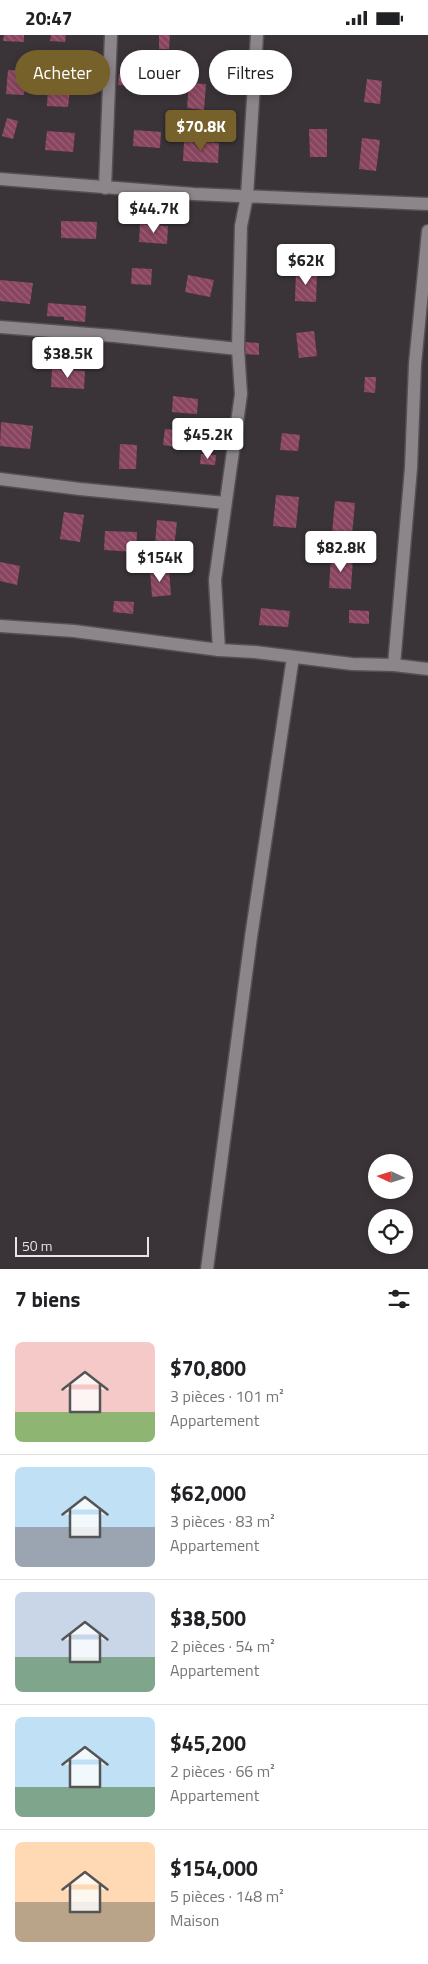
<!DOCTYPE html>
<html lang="fr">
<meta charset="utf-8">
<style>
body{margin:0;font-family:"Titillium Web",sans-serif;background:#f6f6f6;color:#202124;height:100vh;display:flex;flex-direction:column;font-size:19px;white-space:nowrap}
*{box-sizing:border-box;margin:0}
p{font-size:16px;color:#757577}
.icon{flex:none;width:28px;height:28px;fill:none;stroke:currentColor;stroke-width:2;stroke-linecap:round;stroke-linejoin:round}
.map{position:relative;height:1234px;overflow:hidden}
.sheet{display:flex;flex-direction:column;background:#fff;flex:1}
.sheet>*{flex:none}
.banner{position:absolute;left:15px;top:15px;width:399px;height:45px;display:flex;gap:10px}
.needle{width:32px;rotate:274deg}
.tools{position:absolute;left:368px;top:1119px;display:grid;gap:10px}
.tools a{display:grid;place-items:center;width:45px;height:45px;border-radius:50%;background:#fff;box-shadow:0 2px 8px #0003;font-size:25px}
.scale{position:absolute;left:15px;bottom:12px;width:134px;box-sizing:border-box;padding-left:5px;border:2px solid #e8e4e7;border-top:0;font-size:14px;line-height:18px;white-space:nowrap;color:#e8e4e7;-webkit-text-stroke:4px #3a3438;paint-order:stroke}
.price{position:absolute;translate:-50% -42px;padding:0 11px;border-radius:5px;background:#fff;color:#222;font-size:16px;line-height:32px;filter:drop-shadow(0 1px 2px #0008)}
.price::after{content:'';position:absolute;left:50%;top:30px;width:15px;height:11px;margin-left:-8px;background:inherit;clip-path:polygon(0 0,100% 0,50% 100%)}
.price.current{background:#76612b;color:#fff}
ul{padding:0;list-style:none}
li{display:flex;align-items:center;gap:15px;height:125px;padding:0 15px}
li+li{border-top:1px solid #e0e0e0}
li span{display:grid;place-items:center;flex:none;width:140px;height:100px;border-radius:8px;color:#555}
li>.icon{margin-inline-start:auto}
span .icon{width:60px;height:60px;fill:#fffc;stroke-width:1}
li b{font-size:21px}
h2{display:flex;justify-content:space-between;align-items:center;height:60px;padding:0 15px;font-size:21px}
.chip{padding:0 18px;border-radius:22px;background:#fff;box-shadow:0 2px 8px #0003;font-size:18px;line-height:45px}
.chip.current{background:#76612b;color:#fff}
.status{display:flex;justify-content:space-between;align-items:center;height:35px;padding:0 25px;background:#fff;direction:ltr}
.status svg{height:14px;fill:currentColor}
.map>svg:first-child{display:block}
.building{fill:url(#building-back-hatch)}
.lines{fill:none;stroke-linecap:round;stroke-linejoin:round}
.street-casing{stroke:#555054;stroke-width:15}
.street{stroke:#8c858a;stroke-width:12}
</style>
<div class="status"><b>20:47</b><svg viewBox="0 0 49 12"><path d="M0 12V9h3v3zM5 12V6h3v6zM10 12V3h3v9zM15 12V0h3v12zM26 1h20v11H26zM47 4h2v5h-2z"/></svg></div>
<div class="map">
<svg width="428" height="1234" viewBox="0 0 428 1234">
<defs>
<pattern id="building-back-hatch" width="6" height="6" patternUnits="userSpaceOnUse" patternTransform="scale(1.25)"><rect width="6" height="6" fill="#89455f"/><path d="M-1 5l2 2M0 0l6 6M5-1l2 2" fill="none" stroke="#9a6076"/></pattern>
</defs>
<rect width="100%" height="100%" fill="#3a3438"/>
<!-- building -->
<g class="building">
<path d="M4 0H24V7L3 6Z"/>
<path d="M51 0H66L65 7 50 6Z"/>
<path d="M159 0H170L169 14H159Z"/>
<path d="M8 35 26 36 24 60 6 59Z"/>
<path d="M119 39 138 41V51L118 50Z"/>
<path d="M367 44 382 46 380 69 364 67Z"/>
<path d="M189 48 206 49 204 75 187 73Z"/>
<path d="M48 52 70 54 68 72 47 71Z"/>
<path d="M7 83 18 86 13 104 2 101Z"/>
<path d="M309 94H327V122H310Z"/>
<path d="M134 95 161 97 160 113 133 111Z"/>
<path d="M47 96 75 98 73 117 45 115Z"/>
<path d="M362 103 380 105 376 136 359 134Z"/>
<path d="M184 106 219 108 218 128 183 126Z"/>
<path d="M61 186 97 187 96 204 61 203Z"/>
<path d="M140 189 168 191 167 209 139 207Z"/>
<path d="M132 233 152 234 151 250 131 249Z"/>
<path d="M296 236H317L316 267 295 266Z"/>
<path d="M188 240 214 245 210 262 185 257Z"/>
<path d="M0 245 33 248 30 269 0 266Z"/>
<path d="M48 268 86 271 85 287 64 285V282L47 281Z"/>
<path d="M314 296 317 321 299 323 296 298Z"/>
<path d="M244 307 259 308V320L243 319Z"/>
<path d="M52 334 85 336 84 354 51 352Z"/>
<path d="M365 342H376L375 358 364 357Z"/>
<path d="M173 361 198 364 197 379 172 377Z"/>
<path d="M1 387 33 391 30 414 0 411Z"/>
<path d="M165 394 186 396 184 413 163 410Z"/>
<path d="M282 398 300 400 298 416 280 415Z"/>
<path d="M120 409 137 410 136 434H119Z"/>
<path d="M201 419 216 420 215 430 200 429Z"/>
<path d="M276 460 299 462 296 493 273 491Z"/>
<path d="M335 466 355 468 352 500 332 498Z"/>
<path d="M64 477 84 480 80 507 60 504Z"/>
<path d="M157 485 177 487 174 512 155 510Z"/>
<path d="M105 496 137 497 136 517 104 515Z"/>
<path d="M331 521 353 522 351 554 329 553Z"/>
<path d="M0 527 20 531 17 550 0 546Z"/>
<path d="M169 534 171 560 152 562 150 535Z"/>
<path d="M114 566 134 567 133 579 113 577Z"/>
<path d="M261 573 290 576 288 592 259 590Z"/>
<path d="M349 575 369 576V589L349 588Z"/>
</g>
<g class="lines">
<defs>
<g id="street">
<path d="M0 144 194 159 428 169"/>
<path d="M105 153 111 0"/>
<path d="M0 292 115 301 238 314"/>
<path d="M0 444 80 454 225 468"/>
<path d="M0 591 74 596 219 615 255 617 352 629 394 630 428 634"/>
<path d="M219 615 215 545 241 359 238 314 241 191 247 161 257 0"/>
<path d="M394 630 411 433 415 329 428 196"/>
<path d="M207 1234 251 902 293 622"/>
</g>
</defs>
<!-- street casing -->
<use href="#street" class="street-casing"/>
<!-- street -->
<use href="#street" class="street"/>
</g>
</svg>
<div class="tools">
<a><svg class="needle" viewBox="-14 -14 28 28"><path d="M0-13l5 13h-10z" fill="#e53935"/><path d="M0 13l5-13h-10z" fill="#757577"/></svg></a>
<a><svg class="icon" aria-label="locate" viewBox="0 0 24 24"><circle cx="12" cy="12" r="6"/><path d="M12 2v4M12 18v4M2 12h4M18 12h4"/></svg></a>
</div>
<div class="scale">50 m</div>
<b class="price current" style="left:201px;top:117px">$70.8K</b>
<b class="price" style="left:154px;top:199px">$44.7K</b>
<b class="price" style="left:306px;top:251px">$62K</b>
<b class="price" style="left:68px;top:344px">$38.5K</b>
<b class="price" style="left:208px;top:425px">$45.2K</b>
<b class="price" style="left:341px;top:538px">$82.8K</b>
<b class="price" style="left:160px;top:548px">$154K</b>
<div class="banner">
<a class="chip current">Acheter</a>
<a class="chip">Louer</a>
<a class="chip">Filtres</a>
</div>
</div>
<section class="sheet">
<h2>7 biens<svg class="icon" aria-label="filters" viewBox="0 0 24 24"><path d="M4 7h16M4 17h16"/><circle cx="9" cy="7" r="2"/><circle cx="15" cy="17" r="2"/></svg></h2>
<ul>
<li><span style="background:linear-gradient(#f6c9c9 70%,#8fb573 0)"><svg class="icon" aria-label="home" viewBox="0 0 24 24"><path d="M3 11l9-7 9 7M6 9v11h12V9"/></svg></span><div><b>$70,800</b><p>3 pièces · 101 m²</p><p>Appartement</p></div></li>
<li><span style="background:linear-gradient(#bfe0f5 60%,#9aa5b1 0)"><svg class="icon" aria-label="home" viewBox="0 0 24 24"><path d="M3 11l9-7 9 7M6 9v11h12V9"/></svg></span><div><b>$62,000</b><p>3 pièces · 83 m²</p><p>Appartement</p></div></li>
<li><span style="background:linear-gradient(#c9d6e8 65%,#7fa58c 0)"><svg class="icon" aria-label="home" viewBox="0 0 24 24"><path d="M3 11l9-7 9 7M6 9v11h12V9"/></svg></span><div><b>$38,500</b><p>2 pièces · 54 m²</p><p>Appartement</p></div></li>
<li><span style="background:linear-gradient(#bfe0f5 70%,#7fa58c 0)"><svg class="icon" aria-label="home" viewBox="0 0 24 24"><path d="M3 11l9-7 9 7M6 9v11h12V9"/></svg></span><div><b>$45,200</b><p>2 pièces · 66 m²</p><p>Appartement</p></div></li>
<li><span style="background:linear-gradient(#ffd9b3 60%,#b9a48a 0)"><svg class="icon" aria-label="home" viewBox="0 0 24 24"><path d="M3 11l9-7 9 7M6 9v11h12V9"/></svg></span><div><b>$154,000</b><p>5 pièces · 148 m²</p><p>Maison</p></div></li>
</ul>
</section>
